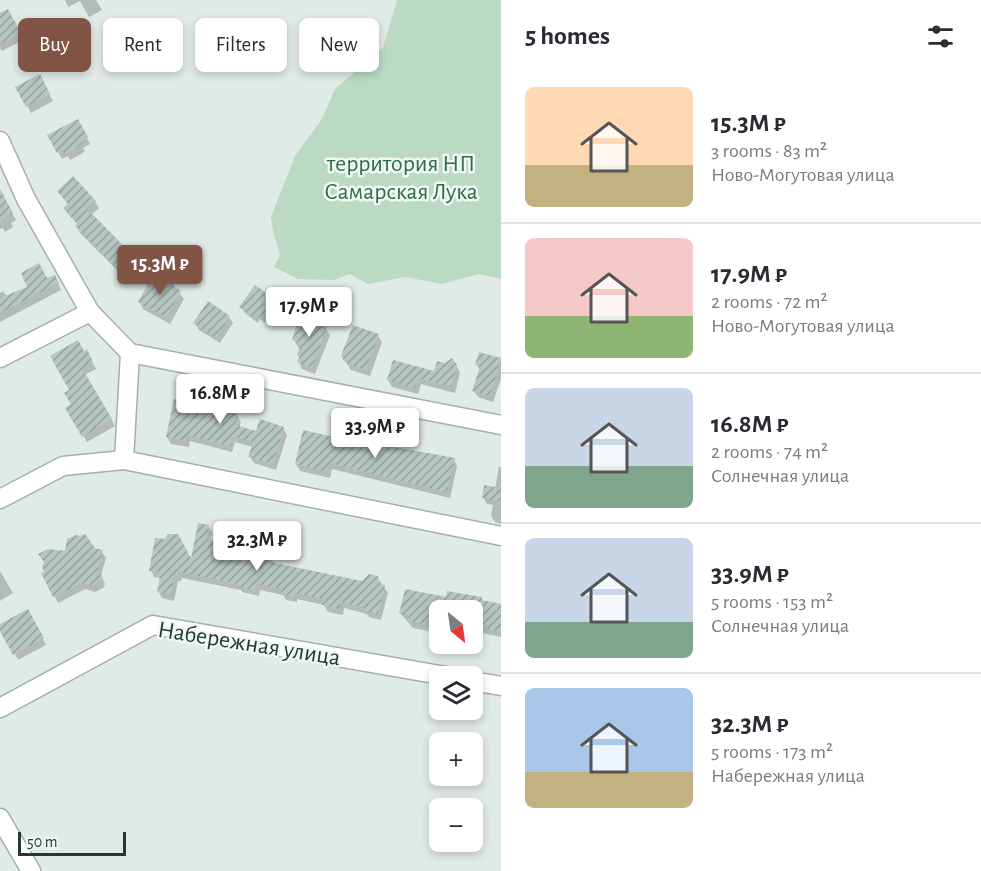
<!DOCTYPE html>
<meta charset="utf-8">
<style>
body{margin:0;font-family:"Alegreya Sans",sans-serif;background:#f7f7f7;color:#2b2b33;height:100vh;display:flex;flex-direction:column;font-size:22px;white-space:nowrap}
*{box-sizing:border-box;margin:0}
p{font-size:20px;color:#7c7c81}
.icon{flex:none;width:33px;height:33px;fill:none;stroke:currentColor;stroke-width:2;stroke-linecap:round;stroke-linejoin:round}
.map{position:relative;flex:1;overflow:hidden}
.sheet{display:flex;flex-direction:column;background:#fff;width:480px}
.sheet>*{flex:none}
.guide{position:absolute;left:18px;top:18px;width:393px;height:54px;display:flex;gap:12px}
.needle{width:39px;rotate:151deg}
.tools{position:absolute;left:429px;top:600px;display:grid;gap:12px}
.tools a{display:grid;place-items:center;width:54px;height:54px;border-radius:9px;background:#fff;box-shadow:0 3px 9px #0003;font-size:30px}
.scale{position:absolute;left:18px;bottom:15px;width:108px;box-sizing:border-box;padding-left:6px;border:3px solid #223934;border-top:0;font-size:16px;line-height:21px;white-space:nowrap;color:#223934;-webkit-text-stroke:4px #f0f7f4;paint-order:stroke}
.price{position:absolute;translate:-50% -51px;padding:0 14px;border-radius:6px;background:#fff;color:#222;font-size:20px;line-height:39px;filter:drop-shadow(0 2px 3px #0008)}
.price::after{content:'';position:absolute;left:50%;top:36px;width:18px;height:14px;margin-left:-9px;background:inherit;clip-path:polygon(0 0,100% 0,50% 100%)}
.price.on{background:#815446;color:#fff}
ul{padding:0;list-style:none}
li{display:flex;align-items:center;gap:18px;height:150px;padding:0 24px}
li+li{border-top:2px solid #e1e1e2}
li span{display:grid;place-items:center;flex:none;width:168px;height:120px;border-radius:9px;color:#555}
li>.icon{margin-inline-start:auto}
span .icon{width:72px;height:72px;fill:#fffc;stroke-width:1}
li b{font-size:26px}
h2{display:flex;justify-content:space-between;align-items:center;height:72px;padding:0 24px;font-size:26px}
.chip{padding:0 21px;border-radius:9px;background:#fff;box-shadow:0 3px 9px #0003;font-size:21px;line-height:54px}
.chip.on{background:#815446;color:#fff}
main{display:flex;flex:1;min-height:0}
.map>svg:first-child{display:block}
.green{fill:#badac4}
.shadow{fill:#0003}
.building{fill:url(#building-hatch)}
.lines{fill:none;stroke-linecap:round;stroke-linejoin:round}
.minor-casing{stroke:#a3b1ad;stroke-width:21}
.minor{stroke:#fff;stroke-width:18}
.labels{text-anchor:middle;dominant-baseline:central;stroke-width:5;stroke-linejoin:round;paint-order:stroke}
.park-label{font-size:24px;fill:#2e6e49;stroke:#f0f7f4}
.street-label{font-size:24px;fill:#223934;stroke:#f0f7f4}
</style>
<main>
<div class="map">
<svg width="501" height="871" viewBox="0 0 501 871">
<defs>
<pattern id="building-hatch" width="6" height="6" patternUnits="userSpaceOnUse" patternTransform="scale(1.5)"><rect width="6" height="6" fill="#b5c5bf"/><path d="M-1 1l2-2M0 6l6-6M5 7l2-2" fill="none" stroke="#93a19c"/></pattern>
</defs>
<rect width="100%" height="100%" fill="#e0eae6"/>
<!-- green -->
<path class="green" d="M397 0H501V279L479 274 442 284 405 277 368 284 350 274 334 280 298 279 274 267 280 255 273 231 271 217 295 156 322 119 335 89 383 48Z"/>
<!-- shadow -->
<g class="shadow">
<path d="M65 0H96L102 10 89 17 80 1 68 7Z"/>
<path d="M8 11 23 40 2 51 0 48V15Z"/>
<path d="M39 76 53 101 31 113 18 88Z"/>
<path d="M77 121 90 144 83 148 85 151 81 154 70 160 68 156 62 159 49 136Z"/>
<path d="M58 191 95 202 99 208 91 215 140 265 144 271 137 278 134 275 128 281 80 233 77 226 78 225 65 208 69 205Z"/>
<path d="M2 197 16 220 11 223 13 227 5 232 3 228 0 229V198Z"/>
<path d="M47 280 58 283 61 290 0 322V293L3 291 7 297Z"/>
<path d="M173 285 184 299 170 324 143 309 140 302Z"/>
<path d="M268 296 272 303 267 309 271 316 265 323 260 319 258 323 245 313 241 307Z"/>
<path d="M229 317 233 323 220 343 199 330 195 323Z"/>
<path d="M318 319 322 327 326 329 330 335 315 374 302 369 299 362 300 358 298 355 301 348 298 347 294 340Z"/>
<path d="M378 336 382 342 370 376 351 370 343 356Z"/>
<path d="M86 351 96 369 84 375 115 426 87 442 67 408 73 405 71 391 83 353Z"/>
<path d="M501 355V379L493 402 478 397 474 391 480 371 477 365 500 360Z"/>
<path d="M456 365 460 373 455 393 421 384 418 394 392 387 388 380 435 373Z"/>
<path d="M208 395 211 404 226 401 233 414 237 415 241 422 239 428 257 433 283 428 287 435 276 470 254 463 250 457 253 447 235 442 232 452 190 441 189 447 171 444 167 437 182 403Z"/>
<path d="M368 435 372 441 371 444 454 460 457 466 450 498 332 469 330 478 300 471 296 464 352 443Z"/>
<path d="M499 467H501V524L495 522 491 516 493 505 487 504 483 497 495 489Z"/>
<path d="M208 526 212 533 210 541 240 548 253 543 257 550 256 554 270 557 274 564 363 583 377 577 388 593 381 620 369 617 367 614 344 608 343 615 328 612 324 605 297 599V602L286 600 283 595 260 590 259 596 242 592 241 590 182 578 181 581H178L174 601 162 598 159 592 160 578 154 577 151 570 191 562Z"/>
<path d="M94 549 102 552 106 558 101 575 105 584 103 588 95 592 85 589 58 603 43 574 66 553Z"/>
<path d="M0 571 13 593 0 601Z"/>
<path d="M447 599 501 605V637L472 631V610H440V626L430 624 428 631 413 628 401 614Z"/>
<path d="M28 611 46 645 18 660 0 626Z"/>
</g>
<!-- building -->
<g class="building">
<path d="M8 9 21 33 0 44V13Z"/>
<path d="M40 74 50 94 26 107 15 87Z"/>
<path d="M78 119 88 137 81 141 82 143 77 148 65 154 63 150 57 153 47 135Z"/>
<path d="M73 176 96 201 87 209 142 264 132 272 130 270 124 275 75 226 77 224 63 208 68 204 57 191Z"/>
<path d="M0 189 13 213 0 221Z"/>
<path d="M39 263 47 278 55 275 59 283 0 313V298L27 287 21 273Z"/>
<path d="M154 273 174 284 173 286 181 291 166 318 138 302Z"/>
<path d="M255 285 269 295 262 304 268 308 261 318 256 314 254 317 239 307Z"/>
<path d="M208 301 230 316 216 338 193 323Z"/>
<path d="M301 311 319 318 317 323 327 327 312 368 297 362 300 356 297 355 301 344 292 340Z"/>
<path d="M353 325 379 334 366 370 346 363 341 356Z"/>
<path d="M78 340 84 351 87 349 93 362 82 368 112 419 82 437 65 408 71 404 64 393 69 390 50 356Z"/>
<path d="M479 352 501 358 490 396 472 391 480 367 475 365Z"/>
<path d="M452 358 457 365 451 387 417 378 415 388 387 380 393 360 434 371 437 361 445 363Z"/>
<path d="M184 388 209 393 206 404 223 399 227 400 230 404V412L238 414 235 425 256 431 260 419 284 427 273 464 248 457 253 442 232 436 229 446 187 435 185 441 166 437 174 399 181 401Z"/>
<path d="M303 430 351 441 354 430 369 433 367 442 455 458 447 492 329 463 327 472 295 464Z"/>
<path d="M484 485 501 488V502L482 498Z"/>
<path d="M198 523 209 525 206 539 239 546 240 539 254 542 252 552 271 556 270 562 362 581 369 574 378 576 380 584 385 585 378 614 364 611V608L341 602 339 609 322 605 324 599 294 593 293 596 281 594 282 589 256 584 255 590 237 586V584L179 572 178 575H174L171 595 157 592 160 577 157 576 158 572 149 571 155 538 165 539 168 534H178L191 558Z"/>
<path d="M85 534 95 548 103 550 98 567 102 576 100 582 91 586 81 583 53 597 41 573 44 572 42 566 44 562 38 554 48 549 65 551 67 539 76 535 80 536Z"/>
<path d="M405 589 446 597 447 591 482 597V600L501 604V632L485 628 486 625 472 622V610H435L434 619 426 618 425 625 408 621 409 616 399 614Z"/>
<path d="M28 609 44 638 13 655 0 631V624Z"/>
</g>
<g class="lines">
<defs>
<g id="minor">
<path d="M0 141 26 199 90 312 130 353 501 425"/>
<path d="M0 358 90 312"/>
<path d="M124 460 130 353"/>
<path d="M0 499 63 466 124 460 501 536"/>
<path d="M472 681 501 686"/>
<path d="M0 708 153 625 446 676"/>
<path d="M0 818 31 871"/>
</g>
</defs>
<!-- minor casing -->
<use href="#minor" class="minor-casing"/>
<!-- minor -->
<use href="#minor" class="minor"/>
</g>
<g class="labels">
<!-- park labels -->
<g class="park-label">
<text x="401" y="164">территория НП<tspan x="401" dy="28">Самарская Лука</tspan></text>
</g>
<!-- street labels -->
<g class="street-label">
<text transform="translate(249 644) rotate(9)">Набережная улица</text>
</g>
</g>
</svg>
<div class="tools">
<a><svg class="needle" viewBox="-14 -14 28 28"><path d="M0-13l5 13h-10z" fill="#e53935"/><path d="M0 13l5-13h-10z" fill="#7c7c81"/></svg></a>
<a><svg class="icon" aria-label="layers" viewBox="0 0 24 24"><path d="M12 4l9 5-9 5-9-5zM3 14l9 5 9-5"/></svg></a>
<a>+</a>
<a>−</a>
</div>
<div class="scale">50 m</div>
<b class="price on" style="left:160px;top:296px">15.3M ₽</b>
<b class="price" style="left:309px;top:338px">17.9M ₽</b>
<b class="price" style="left:220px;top:425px">16.8M ₽</b>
<b class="price" style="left:375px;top:459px">33.9M ₽</b>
<b class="price" style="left:257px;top:572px">32.3M ₽</b>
<div class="guide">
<a class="chip on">Buy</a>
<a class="chip">Rent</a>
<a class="chip">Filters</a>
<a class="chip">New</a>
</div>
</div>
<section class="sheet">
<h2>5 homes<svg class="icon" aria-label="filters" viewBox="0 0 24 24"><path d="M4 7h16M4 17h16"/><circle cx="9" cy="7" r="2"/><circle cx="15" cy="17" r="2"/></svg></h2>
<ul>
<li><span style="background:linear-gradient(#ffd9b3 65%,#c2b280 0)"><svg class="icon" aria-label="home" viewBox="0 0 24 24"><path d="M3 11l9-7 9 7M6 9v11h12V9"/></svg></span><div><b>15.3M ₽</b><p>3 rooms · 83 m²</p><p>Ново-Могутовая улица</p></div></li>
<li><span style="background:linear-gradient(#f6c9c9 65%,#8fb573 0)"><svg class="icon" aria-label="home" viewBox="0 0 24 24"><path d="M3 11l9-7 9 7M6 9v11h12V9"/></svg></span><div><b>17.9M ₽</b><p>2 rooms · 72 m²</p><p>Ново-Могутовая улица</p></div></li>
<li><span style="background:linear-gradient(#c9d6e8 65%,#7fa58c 0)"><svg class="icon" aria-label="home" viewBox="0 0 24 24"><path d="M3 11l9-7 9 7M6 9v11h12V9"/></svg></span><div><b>16.8M ₽</b><p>2 rooms · 74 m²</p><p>Солнечная улица</p></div></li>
<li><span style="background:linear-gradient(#c9d6e8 70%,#7fa58c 0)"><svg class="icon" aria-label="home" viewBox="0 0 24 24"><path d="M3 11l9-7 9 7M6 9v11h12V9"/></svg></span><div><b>33.9M ₽</b><p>5 rooms · 153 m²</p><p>Солнечная улица</p></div></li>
<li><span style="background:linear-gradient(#a9c7e8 70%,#c2b280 0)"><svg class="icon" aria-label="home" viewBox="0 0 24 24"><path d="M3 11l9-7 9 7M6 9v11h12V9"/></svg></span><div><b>32.3M ₽</b><p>5 rooms · 173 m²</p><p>Набережная улица</p></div></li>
</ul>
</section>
</main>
